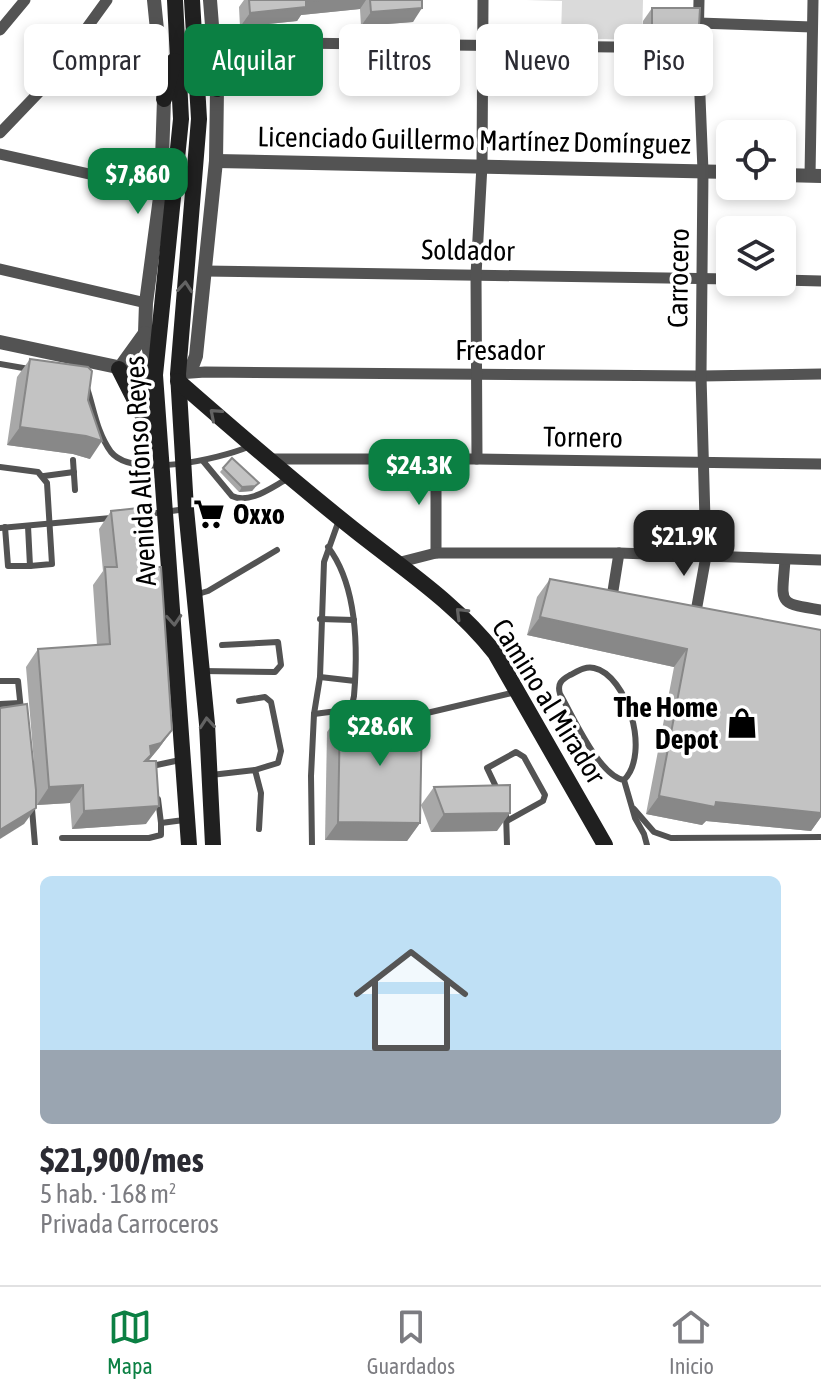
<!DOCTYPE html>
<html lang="es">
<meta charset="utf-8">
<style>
body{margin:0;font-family:"Asap Condensed",sans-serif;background:#f2f2f3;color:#2b2b33;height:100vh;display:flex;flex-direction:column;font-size:30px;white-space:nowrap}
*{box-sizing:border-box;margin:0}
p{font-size:26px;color:#7c7c81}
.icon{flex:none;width:44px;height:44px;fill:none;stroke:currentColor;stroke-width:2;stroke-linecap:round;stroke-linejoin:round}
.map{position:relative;height:845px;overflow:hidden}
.drawer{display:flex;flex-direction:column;background:#fff;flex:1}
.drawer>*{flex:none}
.banner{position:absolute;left:24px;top:24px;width:774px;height:72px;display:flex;gap:16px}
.tools{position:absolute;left:716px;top:120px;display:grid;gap:16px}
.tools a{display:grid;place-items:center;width:80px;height:80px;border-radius:12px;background:#fff;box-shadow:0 4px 12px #0003;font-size:40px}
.price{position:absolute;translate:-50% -68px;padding:0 18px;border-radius:16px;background:#0b8043;color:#fff;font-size:26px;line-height:52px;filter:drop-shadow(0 2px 4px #0008)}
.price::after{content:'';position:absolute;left:50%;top:48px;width:24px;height:18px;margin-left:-12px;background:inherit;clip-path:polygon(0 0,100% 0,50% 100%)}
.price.active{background:#222;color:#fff}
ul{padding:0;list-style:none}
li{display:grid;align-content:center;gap:16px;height:424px;padding:0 40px}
li span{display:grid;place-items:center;height:248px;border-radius:12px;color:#555}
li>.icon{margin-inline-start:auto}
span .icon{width:144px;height:144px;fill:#fffc;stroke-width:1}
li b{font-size:34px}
.tag{padding:0 28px;border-radius:12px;background:#fff;box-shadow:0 4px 12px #0003;font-size:28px;line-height:72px}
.tag.active{background:#0b8043;color:#fff}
.menu{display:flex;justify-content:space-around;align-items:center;height:112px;border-top:2px solid #e1e1e2;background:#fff;font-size:22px;color:#7c7c81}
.menu a{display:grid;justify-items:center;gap:4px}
.menu .active{color:#0b8043}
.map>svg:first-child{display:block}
.green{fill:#dadada}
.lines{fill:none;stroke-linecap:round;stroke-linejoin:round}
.service{stroke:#535353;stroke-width:6}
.minor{stroke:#535353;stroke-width:11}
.tertiary{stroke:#535353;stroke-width:14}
.secondary{stroke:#202020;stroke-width:16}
.wall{fill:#a8a8a8}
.shaded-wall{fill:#888}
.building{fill:#c3c3c3;stroke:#888;stroke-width:2}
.oneway{stroke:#636363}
.labels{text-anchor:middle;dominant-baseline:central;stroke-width:7;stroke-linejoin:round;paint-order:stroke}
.street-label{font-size:28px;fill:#000;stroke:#fff}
.poi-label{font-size:28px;font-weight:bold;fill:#000;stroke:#fff;text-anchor:start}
</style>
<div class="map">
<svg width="821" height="845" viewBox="0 0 821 845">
<rect width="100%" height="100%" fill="#fff"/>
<!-- green -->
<path class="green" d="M526 0H643L642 40 561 38 562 1Z"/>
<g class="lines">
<!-- service -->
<g class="service">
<path d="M0 364 29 369"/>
<path d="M87 388C94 409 97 433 111 452 133 479 219 459 248 447"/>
<path d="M73 460 75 490"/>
<path d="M203 461 232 496C250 505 273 486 289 478"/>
<path d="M0 467 38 472 47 483 52 564 30 566"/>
<path d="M44 476 74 472"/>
<path d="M142 515 186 509"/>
<path d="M5 527 8 566H30L28 526"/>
<path d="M0 528 111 518"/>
<path d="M198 594 208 591 277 550"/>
<path d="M320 619 354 620"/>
<path d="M202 671 275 672 281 665 278 642 222 645"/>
<path d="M320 677 355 681"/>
<path d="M0 681H18L21 710"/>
<path d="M239 701 265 697 271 702 281 751 278 763 255 770"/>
<path d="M0 704 20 703"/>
<path d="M314 714 345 710 352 705 354 696C358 649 357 585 328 547"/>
<path d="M410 717 516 692"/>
<path d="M152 766 180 760"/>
<path d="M211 775 255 770 261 793 259 829"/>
<path d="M624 780C651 753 627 675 594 668 585 666 578 671 570 675 561 680 557 684 560 694 573 716 599 776 624 780L635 818 644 834 647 845"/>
<path d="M498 791 487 768 516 752 524 757 545 795 543 801 507 821"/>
<path d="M158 799 161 823"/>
<path d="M32 809 35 845"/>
<path d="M634 809 654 832 671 838 821 837"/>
<path d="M506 813 507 845"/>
<path d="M62 838H149L161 835V823L184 820"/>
<path d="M312 845 311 776 314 714 320 677 324 562 339 520"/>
</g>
<!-- minor -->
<g class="minor">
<path d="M699 23 812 27"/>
<path d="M0 30 25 0"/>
<path d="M214 42 698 48"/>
<path d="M0 133 44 87 107 0"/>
<path d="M0 154 161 190"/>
<path d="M810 176 813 0"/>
<path d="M0 269 146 303"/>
<path d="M205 271 730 279"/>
<path d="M782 280 821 281"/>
<path d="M178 374 205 372 701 376 821 374"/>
<path d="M269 459H477L821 464"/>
<path d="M477 459 476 275 482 165 483 0"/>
<path d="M436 461V553"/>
<path d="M785 560C782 604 776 603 821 610"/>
<path d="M397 563 436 553H619L821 560"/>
<path d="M612 597 619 553"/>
<path d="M697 606 706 556 701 376 703 171 698 48 699 0"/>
</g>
<!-- tertiary -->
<g class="tertiary">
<path d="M216 161 730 172"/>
<path d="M782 175 821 176"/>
<path d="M0 342 155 375 145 333 146 303 161 190 164 99 154 0"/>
<path d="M119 369 145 333"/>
<path d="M178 374 193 364 196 356 216 161 217 89 210 0"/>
</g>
<!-- secondary -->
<g class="secondary">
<path d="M175 0 181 119 155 375 189 845"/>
<path d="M192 0 199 119 178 374 186 509 207 724 213 845"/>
<path d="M199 42 217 89"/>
<path d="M164 99 174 61"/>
<path d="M119 369 156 442"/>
<path d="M178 381C235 431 293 481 352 528 402 568 455 602 495 653L605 845"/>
</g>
</g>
<!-- wall -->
<g class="wall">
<path d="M244 0H422L413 22 361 26 360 9 301 15 297 21 240 27 239 7Z"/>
<path d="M652 8 699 26 690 39H642L643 21Z"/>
<path d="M30 359 88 400 90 459 73 454 7 445 17 377Z"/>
<path d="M232 458 255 487 252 491 239 492 220 472Z"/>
<path d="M111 511 153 567 172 730 159 748 149 760 147 761 146 824 72 829 70 803 37 805 36 795 24 824 34 763 26 667 38 649 97 645 93 585 103 571 99 529Z"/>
<path d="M550 579 821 630V817L811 831 706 821 702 825 646 814 674 667 527 635 537 597Z"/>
<path d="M340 714 420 823 407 841 325 840 327 732Z"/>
<path d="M434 787 497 831 431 832 421 805Z"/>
</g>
<!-- shaded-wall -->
<g class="shaded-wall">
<path d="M319 0H366L360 9 301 15 297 21 240 27 250 13 306 1Z"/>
<path d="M422 8 413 22 361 26 371 12Z"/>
<path d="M652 25 699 26 690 39H642Z"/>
<path d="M20 427 86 436 102 441 90 459 73 454 7 445Z"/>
<path d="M259 483 252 491 239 492 242 487Z"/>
<path d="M540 617 687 649 674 667 527 635Z"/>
<path d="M172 730 159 748 149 760 146 761 150 746Z"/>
<path d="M83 785 70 803 37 805 49 787Z"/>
<path d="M659 796 821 813V817L811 831 706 821 702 825 646 814Z"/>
<path d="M159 806 146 824 72 829 84 811Z"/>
<path d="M36 808 24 824 0 839V830Z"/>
<path d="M510 813 497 831 431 832 444 814Z"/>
<path d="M338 822 420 823 407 841 325 840Z"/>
</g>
<!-- building -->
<g class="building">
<path d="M249 0H319L306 1V7L250 13Z"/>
<path d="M370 0H422V8L371 12Z"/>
<path d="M652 8H700L699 26 652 25Z"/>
<path d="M30 359 88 367 92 371 88 400 102 441 86 436 20 427Z"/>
<path d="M232 458 259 483 255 486 242 487 223 468Z"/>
<path d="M147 507 153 567H161L172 730 161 743 150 746 151 755 145 761H156L159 806 84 811 83 785 49 787 38 649 110 644 105 567H117L111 511Z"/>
<path d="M550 579 821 630V813L716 802 715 807 659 796 687 649 540 617Z"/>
<path d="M27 704 36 790V808L0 830V708Z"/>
<path d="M340 714 422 715 420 823 338 822Z"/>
<path d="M510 785V813L444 814 434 787Z"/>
</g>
<!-- one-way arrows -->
<defs><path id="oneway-chevron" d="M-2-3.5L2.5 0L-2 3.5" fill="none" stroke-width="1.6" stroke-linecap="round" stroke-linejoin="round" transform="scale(2)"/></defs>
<g class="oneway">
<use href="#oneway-chevron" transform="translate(185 287) rotate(-85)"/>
<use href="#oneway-chevron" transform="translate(215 414) rotate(-139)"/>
<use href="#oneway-chevron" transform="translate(461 613) rotate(-135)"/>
<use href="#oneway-chevron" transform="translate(174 620) rotate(86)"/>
<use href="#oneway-chevron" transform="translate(207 723) rotate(-95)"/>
</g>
<!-- icons -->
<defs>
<symbol id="supermarket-bare" viewBox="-9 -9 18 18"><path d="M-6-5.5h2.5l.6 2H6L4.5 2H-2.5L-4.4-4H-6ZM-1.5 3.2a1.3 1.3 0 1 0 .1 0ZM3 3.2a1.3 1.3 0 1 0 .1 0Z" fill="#000" stroke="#fff" stroke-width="2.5" paint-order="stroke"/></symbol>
<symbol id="shop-bare" viewBox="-9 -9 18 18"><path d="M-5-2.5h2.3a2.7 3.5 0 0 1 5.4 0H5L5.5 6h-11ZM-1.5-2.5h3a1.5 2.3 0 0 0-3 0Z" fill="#000" stroke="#fff" stroke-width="2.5" paint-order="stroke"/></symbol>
</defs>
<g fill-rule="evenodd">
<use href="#supermarket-bare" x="187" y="492" width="44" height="44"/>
<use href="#shop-bare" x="720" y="701" width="44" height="44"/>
</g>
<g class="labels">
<!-- street labels -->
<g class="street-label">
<text transform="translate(474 140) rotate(1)">Licenciado Guillermo Martínez Domínguez</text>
<text transform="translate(468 250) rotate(1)">Soldador</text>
<text transform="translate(678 278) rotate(-89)">Carrocero</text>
<text x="500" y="350">Fresador</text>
<text transform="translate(583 437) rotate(1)">Tornero</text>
<text transform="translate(140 471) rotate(-93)">Avenida Alfonso Reyes</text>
<text transform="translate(549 701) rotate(58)">Camino al Mirador</text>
</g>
<!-- poi labels -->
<g class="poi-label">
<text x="233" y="514">Oxxo</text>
<text x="718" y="707" text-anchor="end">The Home<tspan x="718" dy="32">Depot</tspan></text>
</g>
</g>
</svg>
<div class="tools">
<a><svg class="icon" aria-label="locate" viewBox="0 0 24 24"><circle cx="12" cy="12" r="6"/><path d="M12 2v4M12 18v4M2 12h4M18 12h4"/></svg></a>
<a><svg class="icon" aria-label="layers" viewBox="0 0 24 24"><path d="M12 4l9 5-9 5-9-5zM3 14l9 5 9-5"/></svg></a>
</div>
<b class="price" style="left:138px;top:216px">$7,860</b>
<b class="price" style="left:419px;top:507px">$24.3K</b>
<b class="price active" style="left:684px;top:578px">$21.9K</b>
<b class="price" style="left:380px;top:768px">$28.6K</b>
<div class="banner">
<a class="tag">Comprar</a>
<a class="tag active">Alquilar</a>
<a class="tag">Filtros</a>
<a class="tag">Nuevo</a>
<a class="tag">Piso</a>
</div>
</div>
<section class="drawer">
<ul>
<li><span style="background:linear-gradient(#bfe0f5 70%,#9aa5b1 0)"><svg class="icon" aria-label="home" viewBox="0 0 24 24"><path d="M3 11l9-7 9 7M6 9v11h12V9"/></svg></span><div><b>$21,900/mes</b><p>5 hab. · 168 m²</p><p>Privada Carroceros</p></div></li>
</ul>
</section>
<nav class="menu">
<a class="active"><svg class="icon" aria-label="map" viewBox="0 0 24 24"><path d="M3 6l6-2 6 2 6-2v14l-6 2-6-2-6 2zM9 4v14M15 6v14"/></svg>Mapa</a>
<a><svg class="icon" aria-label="saved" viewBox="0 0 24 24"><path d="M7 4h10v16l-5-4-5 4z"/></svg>Guardados</a>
<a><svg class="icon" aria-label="home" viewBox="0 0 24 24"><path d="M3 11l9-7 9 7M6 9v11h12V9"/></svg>Inicio</a>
</nav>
